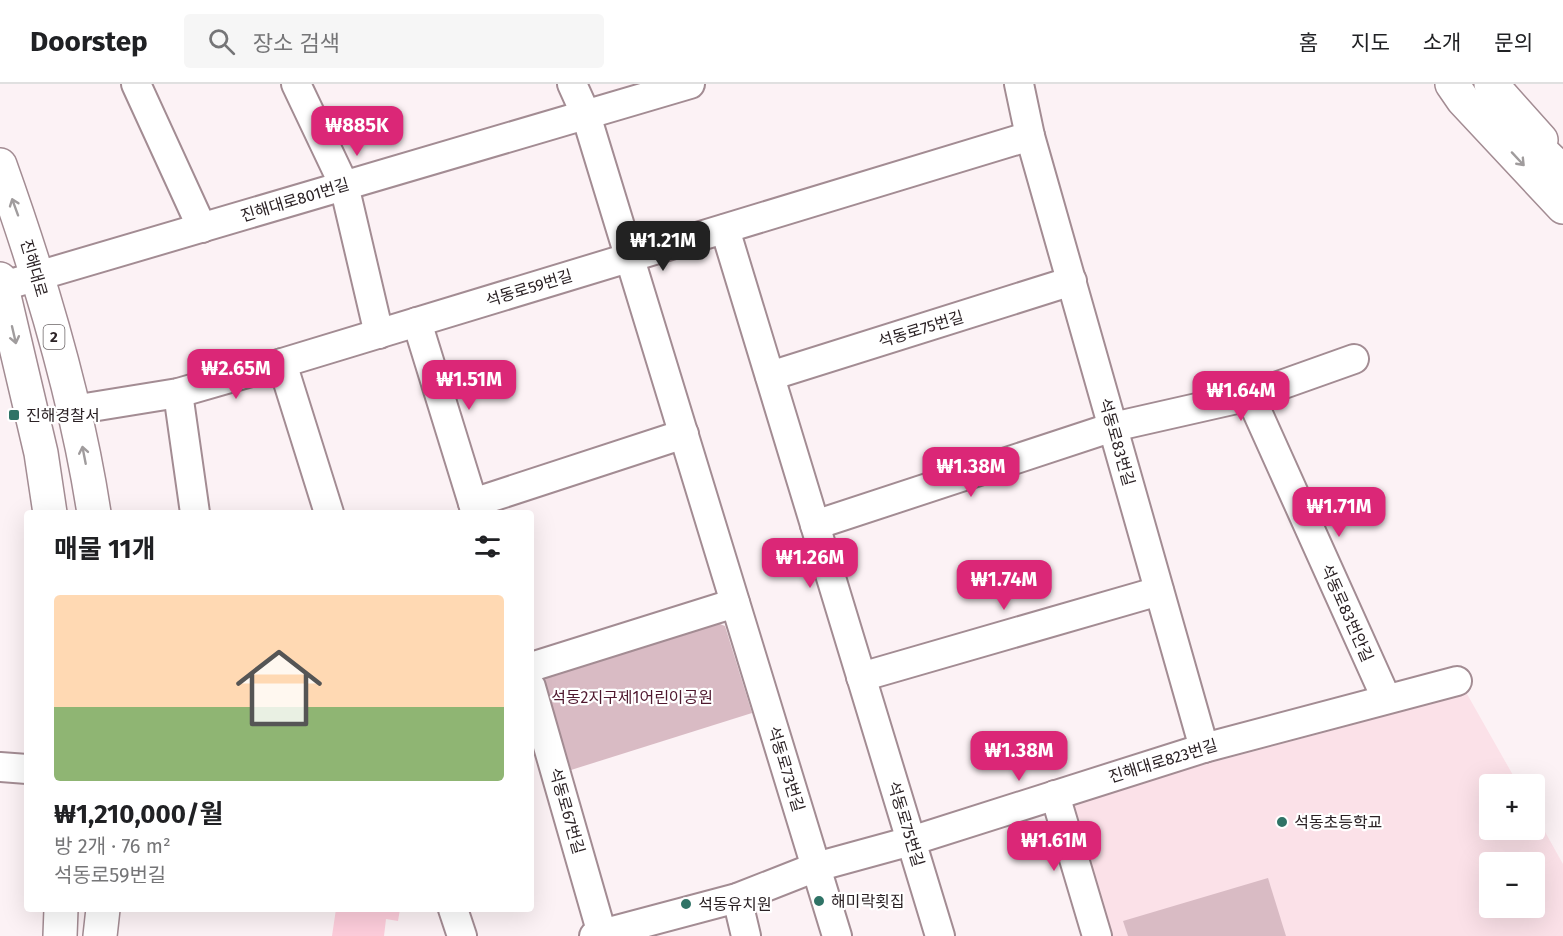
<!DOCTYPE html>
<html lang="ko">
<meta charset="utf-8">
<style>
body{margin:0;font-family:"Fira Sans","Noto Sans KR",sans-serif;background:#f6f6f6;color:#202124;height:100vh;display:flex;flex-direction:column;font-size:22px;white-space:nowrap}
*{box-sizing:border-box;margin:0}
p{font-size:20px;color:#757577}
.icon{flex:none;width:33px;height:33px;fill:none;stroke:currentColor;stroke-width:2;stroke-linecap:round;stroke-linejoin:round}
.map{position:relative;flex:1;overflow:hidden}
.drawer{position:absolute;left:24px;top:426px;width:510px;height:402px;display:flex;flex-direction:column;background:#fff;border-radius:6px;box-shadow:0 6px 24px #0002}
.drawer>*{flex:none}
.fabs{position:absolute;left:1479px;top:690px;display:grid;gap:12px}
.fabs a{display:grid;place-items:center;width:66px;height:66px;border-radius:6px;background:#fff;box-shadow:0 6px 24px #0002;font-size:30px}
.price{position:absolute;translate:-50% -51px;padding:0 14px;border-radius:12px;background:#db2777;color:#fff;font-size:20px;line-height:39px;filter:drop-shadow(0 2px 3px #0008)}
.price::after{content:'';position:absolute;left:50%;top:36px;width:18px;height:14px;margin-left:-9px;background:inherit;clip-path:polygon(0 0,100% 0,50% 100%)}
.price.current{background:#222;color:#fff}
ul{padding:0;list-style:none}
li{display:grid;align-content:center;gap:12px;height:318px;padding:0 30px}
li span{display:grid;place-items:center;height:186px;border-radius:6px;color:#555}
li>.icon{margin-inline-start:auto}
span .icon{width:108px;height:108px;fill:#fffc;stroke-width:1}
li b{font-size:26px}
h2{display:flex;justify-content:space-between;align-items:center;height:72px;padding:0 30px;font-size:26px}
header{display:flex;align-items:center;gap:36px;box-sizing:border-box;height:84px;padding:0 30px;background:#fff;border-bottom:2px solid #e0e0e0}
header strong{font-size:28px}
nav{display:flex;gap:33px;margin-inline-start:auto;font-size:21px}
.search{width:420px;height:54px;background:#f6f6f6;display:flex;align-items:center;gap:15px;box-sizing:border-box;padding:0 21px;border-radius:6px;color:#757577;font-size:22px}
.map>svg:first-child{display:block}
.built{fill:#fbe1e8;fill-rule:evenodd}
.green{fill:#d9bbc4}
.building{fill:#fdcddb}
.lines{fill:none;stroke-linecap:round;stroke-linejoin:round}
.minor-casing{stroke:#a38c93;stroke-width:32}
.major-casing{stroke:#a38c93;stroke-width:36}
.highway-casing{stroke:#a38c93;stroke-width:36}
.minor{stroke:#fff;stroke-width:28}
.major{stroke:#fff;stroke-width:33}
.highway{stroke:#fff;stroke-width:33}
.oneway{stroke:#a09c9d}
.poi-dot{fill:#2f7366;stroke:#fff;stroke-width:2}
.labels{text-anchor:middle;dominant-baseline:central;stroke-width:4.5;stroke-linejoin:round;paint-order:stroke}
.shield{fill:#fff;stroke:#6b6466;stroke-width:1.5}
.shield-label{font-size:15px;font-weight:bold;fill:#2b2225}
.street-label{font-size:16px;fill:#2b2225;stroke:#fff}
.poi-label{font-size:16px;fill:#2b2225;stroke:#fff;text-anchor:start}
.park-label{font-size:16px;fill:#4f182e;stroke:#fff}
</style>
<header>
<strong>Doorstep</strong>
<div class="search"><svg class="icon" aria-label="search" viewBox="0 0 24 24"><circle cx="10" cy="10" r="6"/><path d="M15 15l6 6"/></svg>장소 검색</div>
<nav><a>홈</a><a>지도</a><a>소개</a><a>문의</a></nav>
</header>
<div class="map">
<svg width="1563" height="852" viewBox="0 0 1563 852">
<rect width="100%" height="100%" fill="#fcf2f5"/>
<!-- built -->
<path class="built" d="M1467 610 1518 700H1490V746H1534L1535 730 1563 780V852H1109L1069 717ZM1490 778H1534V824H1490Z"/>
<!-- green -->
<g class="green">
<path d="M710 536 725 542 752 629 571 686 543 599 551 585Z"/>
<path d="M1268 794 1286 852H1128L1123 837Z"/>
</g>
<!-- building -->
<path class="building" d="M336 825H400L398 837 386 835 384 852H332Z"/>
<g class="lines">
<defs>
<g id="minor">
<path d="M136 0 202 144"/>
<path d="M296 0 344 101 379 250"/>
<path d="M572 0 586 31 837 852"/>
<path d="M1019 0 1030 52 1204 664"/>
<path d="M725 145 940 852"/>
<path d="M0 203 690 0"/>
<path d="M417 238 476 429"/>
<path d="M282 279 329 429"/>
<path d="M770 292 1072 197"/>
<path d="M178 309 195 429"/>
<path d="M1250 312 1386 614"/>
<path d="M73 326 178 309 282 279 1030 52"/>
<path d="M473 419 684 350"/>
<path d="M815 441 1113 343 1250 312 1354 275"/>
<path d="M531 583 735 519"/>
<path d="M861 593 1159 507"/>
<path d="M531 603 602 850"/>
<path d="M0 683 27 685"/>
<path d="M1055 711 1097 852"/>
<path d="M737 814 746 852"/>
<path d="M453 825 462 852"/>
<path d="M594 852 737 814 816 783 911 757 1204 664 1457 597"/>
</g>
<g id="major">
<path d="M0 81C40 193 76 311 94 429"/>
<path d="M0 195 41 369 50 429"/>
<path d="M60 852 61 825"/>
<path d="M100 852 103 825"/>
</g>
<g id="highway">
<path d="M1452 0 1463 16 1563 123"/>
<path d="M1491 0 1541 56"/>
<path d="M1519 46 1563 88"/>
</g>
</defs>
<!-- minor casing -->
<use href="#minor" class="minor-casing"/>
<!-- major casing -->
<use href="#major" class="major-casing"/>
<!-- highway casing -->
<use href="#highway" class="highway-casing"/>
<!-- minor -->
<use href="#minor" class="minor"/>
<!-- major -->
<use href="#major" class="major"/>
<!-- highway -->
<use href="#highway" class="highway"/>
</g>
<!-- one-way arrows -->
<defs><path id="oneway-shaft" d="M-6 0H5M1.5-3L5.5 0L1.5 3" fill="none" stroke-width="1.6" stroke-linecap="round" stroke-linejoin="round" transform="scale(1.5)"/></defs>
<g class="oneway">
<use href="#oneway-shaft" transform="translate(1518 75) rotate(47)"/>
<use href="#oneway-shaft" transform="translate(15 123) rotate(-110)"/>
<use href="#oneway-shaft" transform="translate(14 251) rotate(77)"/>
<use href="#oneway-shaft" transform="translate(84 371) rotate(-101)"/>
</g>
<!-- markers -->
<g class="poi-dot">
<rect x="8" y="325" width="12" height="12" rx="3"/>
<circle cx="1282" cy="738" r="6"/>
<circle cx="819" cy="817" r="6"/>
<circle cx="686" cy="820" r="6"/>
</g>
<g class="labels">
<!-- shield labels -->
<rect class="shield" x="43.5" y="241" width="21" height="24" rx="4.5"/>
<g class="shield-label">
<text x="54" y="253">2</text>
</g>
<!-- street labels -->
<g class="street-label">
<text transform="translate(295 116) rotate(-17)">진해대로801번길</text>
<text transform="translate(34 184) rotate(74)">진해대로</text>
<text transform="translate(529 204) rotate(-17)">석동로59번길</text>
<text transform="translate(921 245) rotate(-17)">석동로75번길</text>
<text transform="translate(1117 358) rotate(74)">석동로83번길</text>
<text transform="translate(1347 529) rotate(66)">석동로83번안길</text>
<text transform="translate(1163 677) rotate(-17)">진해대로823번길</text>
<text transform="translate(786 685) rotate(73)">석동로73번길</text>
<text transform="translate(567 727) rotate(74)">석동로67번길</text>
<text transform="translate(906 740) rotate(73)">석동로75번길</text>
</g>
<!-- poi labels -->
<g class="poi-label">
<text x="26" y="331">진해경찰서</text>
<text x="1294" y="738">석동초등학교</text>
<text x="831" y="817">해미락횟집</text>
<text x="698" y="820">석동유치원</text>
</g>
<!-- park labels -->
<g class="park-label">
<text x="632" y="613">석동2지구제1어린이공원</text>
</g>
</g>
</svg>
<div class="fabs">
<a>+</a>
<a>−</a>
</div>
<b class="price" style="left:357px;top:73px">₩885K</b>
<b class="price current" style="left:663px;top:188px">₩1.21M</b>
<b class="price" style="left:236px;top:316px">₩2.65M</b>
<b class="price" style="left:469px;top:327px">₩1.51M</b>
<b class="price" style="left:1241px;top:338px">₩1.64M</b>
<b class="price" style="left:971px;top:414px">₩1.38M</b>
<b class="price" style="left:1339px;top:454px">₩1.71M</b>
<b class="price" style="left:810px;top:505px">₩1.26M</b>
<b class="price" style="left:1004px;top:527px">₩1.74M</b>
<b class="price" style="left:1019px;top:698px">₩1.38M</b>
<b class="price" style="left:1054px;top:788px">₩1.61M</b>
<section class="drawer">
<h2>매물 11개<svg class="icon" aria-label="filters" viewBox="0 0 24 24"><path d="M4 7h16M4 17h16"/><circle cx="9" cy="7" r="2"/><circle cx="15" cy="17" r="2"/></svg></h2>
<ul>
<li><span style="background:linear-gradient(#ffd9b3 60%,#8fb573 0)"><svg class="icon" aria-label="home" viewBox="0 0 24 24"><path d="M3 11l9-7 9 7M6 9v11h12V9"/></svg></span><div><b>₩1,210,000/월</b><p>방 2개 · 76 m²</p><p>석동로59번길</p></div></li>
</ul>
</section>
</div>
